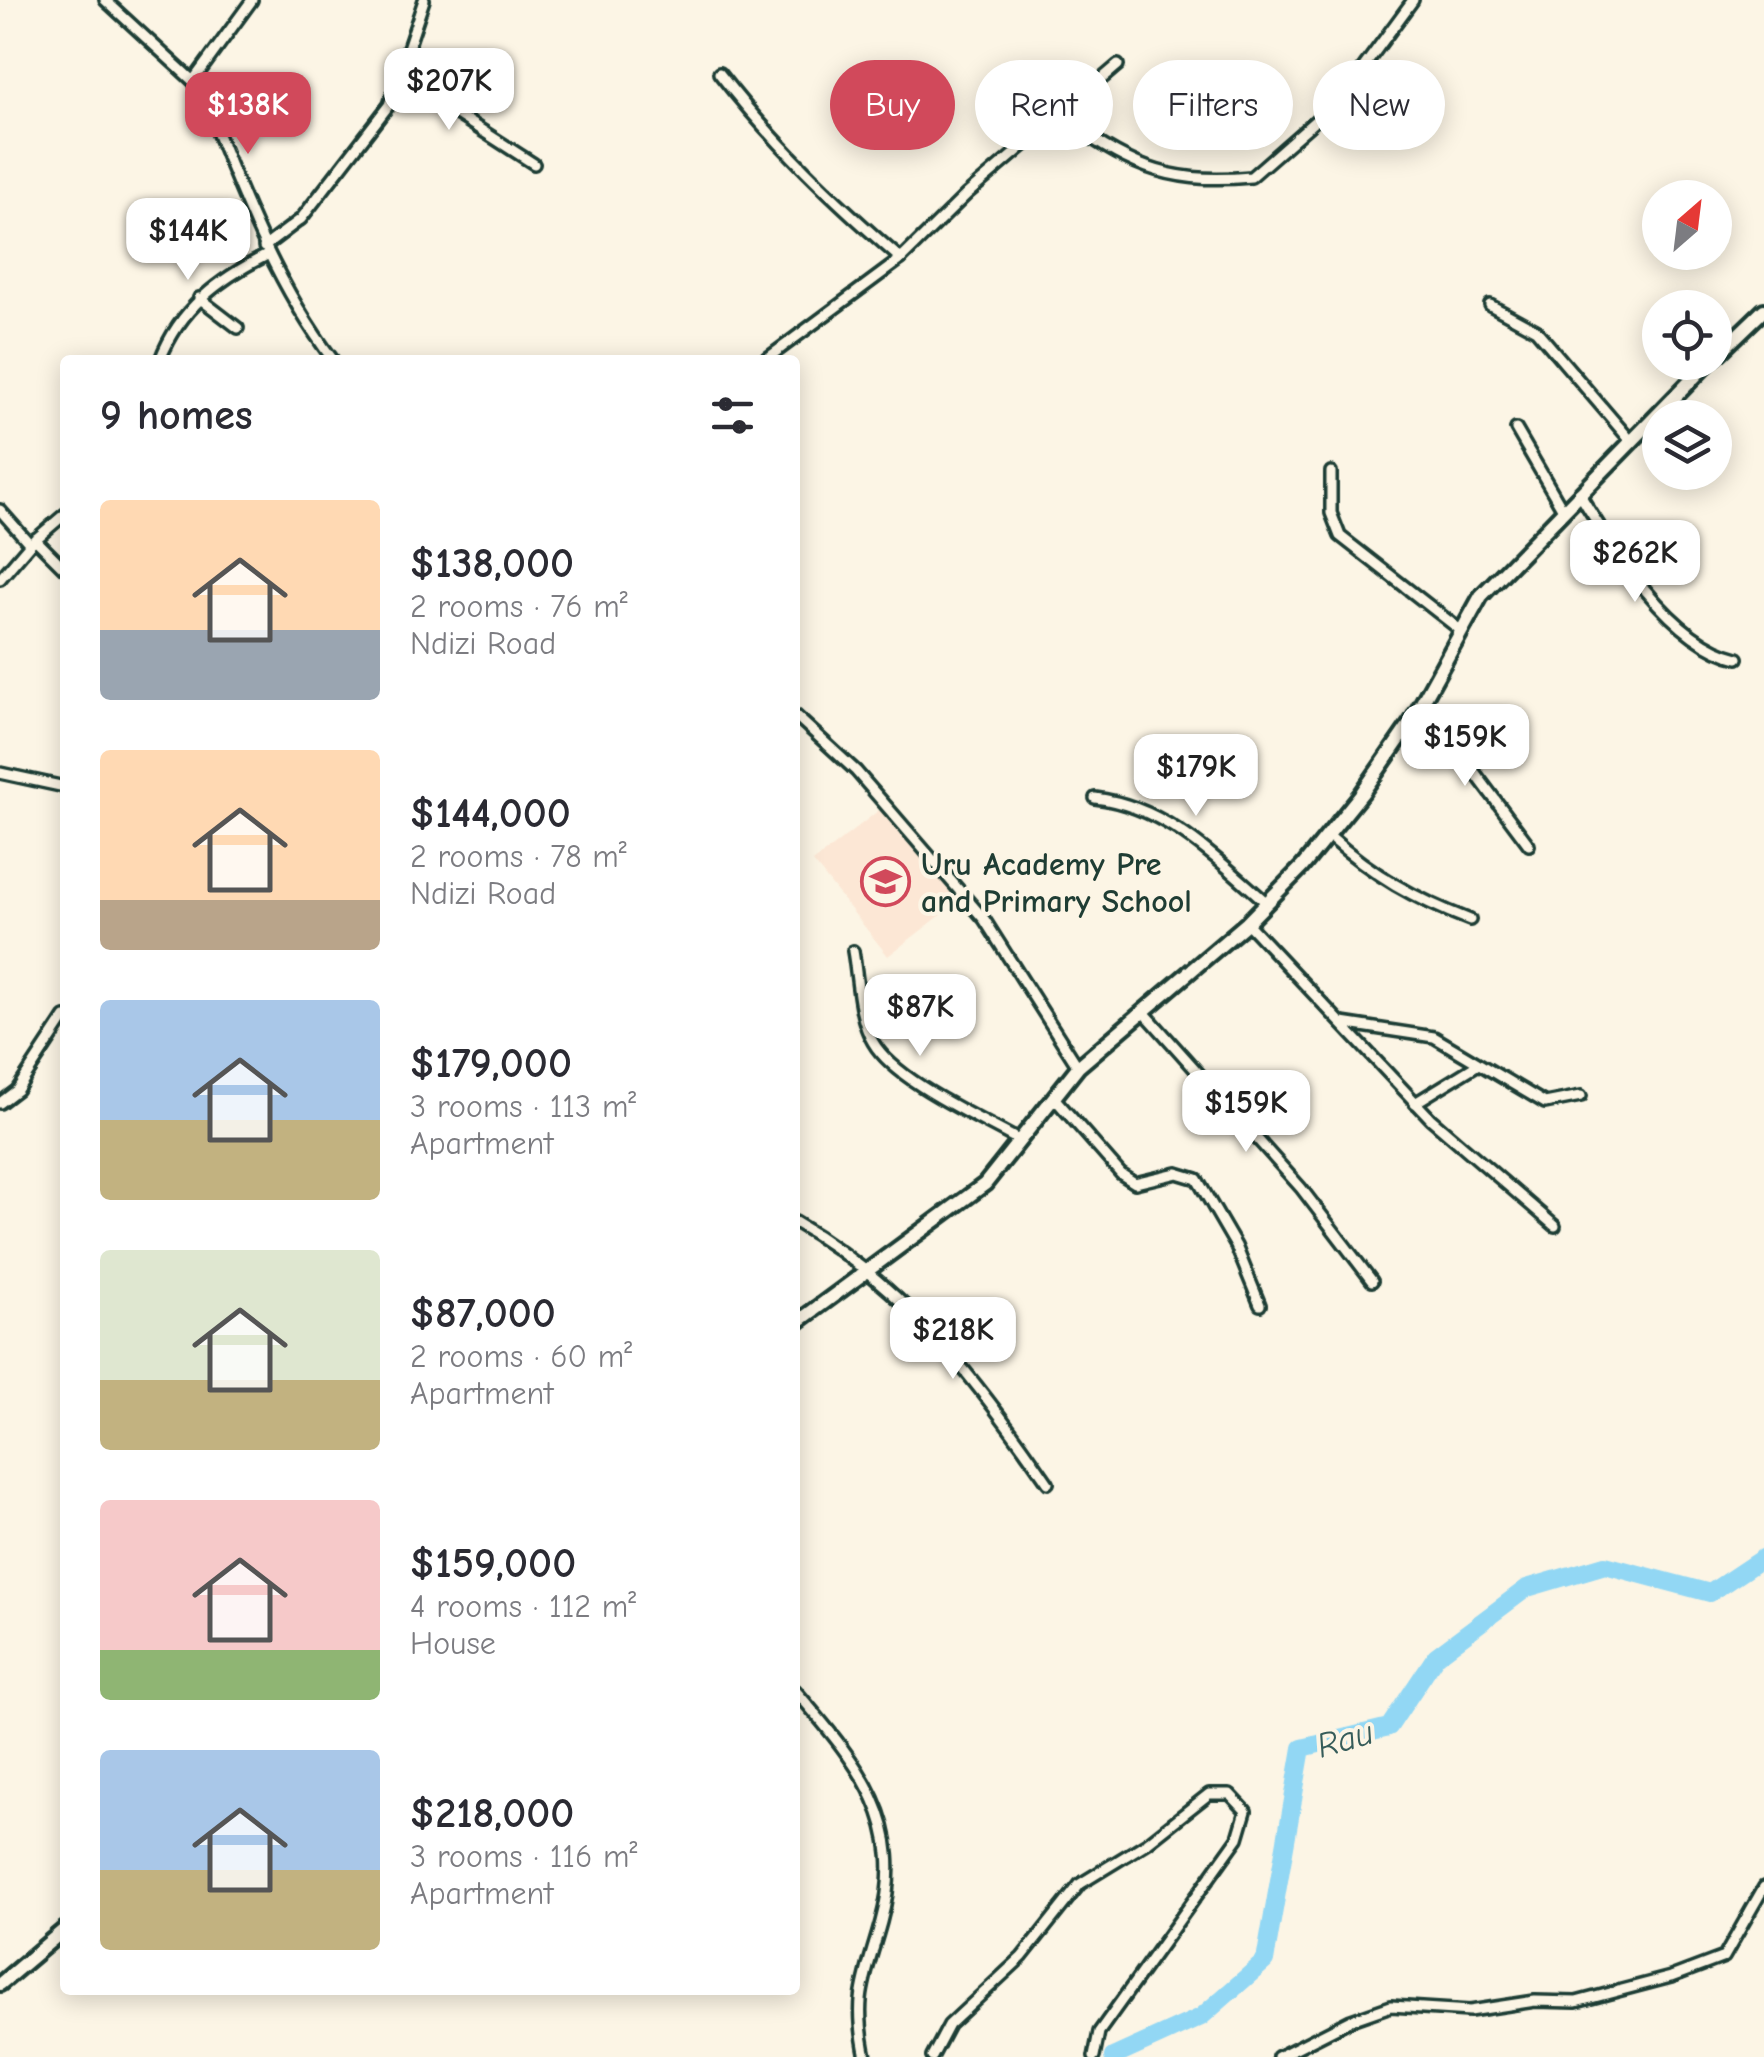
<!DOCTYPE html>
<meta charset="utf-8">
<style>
body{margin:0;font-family:"Comic Neue",sans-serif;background:#f7f7f7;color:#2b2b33;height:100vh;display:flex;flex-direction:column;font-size:38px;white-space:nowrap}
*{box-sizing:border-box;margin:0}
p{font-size:32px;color:#7c7c81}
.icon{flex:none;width:55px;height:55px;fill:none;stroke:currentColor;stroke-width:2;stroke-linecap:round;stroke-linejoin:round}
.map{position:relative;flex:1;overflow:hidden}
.panel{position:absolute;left:60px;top:355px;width:740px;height:1640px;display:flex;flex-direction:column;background:#fff;border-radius:10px;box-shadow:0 5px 25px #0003}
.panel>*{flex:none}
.banner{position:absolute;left:830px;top:60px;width:782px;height:90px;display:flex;gap:20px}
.needle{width:65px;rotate:28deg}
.buttons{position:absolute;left:1642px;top:180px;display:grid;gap:20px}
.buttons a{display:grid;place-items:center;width:90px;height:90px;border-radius:50%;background:#fff;box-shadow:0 5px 25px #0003;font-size:50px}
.price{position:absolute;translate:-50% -85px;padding:0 22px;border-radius:20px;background:#fff;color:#222;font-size:32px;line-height:65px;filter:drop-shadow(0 2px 5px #0008)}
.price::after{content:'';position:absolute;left:50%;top:60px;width:30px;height:22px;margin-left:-15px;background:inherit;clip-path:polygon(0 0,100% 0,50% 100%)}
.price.selected{background:#d1495b;color:#fff}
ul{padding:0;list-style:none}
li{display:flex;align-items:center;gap:30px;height:250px;padding:0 40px}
li span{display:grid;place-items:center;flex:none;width:280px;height:200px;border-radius:10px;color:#555}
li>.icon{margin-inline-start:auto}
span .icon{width:120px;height:120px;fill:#fffc;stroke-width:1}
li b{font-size:42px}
h2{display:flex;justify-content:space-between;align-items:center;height:120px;padding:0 40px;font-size:42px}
.tag{padding:0 35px;border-radius:45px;background:#fff;box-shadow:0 5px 25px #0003;font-size:35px;line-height:90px}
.tag.selected{background:#d1495b;color:#fff}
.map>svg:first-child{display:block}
.built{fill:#fce7d5}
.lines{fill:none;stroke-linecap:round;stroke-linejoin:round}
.river{stroke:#92d7f4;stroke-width:18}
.street-casing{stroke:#1f3d34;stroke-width:16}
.secondary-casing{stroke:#1f3d34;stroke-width:20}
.street{stroke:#fcf5e5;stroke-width:9}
.secondary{stroke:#fcf5e5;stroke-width:12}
.labels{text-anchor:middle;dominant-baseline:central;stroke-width:8;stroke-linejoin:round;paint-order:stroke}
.poi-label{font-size:32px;font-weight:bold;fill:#1f3d34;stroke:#fcf5e5;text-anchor:start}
.water-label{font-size:35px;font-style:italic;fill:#365c5a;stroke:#fcf5e5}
</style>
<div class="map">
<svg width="1764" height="2057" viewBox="0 0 1764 2057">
<rect width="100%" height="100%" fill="#fcf5e5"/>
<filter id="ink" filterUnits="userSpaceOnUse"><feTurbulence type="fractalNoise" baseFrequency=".01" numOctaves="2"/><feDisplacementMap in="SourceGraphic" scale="20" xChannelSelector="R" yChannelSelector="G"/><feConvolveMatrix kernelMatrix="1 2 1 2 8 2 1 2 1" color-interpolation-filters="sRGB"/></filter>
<g filter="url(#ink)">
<!-- built -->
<path class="built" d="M883 807 958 902 888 956 813 862Z"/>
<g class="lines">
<!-- river -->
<path class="river" d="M1113 2057 1201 2017 1265 1961 1302 1748 1389 1727 1436 1656 1527 1588 1605 1565 1710 1593 1764 1557"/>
<defs>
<g id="street">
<path d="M105 0 193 81 203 97C240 189 273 280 333 360"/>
<path d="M404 56 437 85 444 106 534 164"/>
<path d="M719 73C774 144 834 201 901 259"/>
<path d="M193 81 252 0"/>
<path d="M1056 115C1128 163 1161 185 1251 177L1341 98 1413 0"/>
<path d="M264 247 301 219 389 105 424 0"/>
<path d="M199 298 238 328"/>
<path d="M1490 305 1536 330 1631 441"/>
<path d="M160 360C180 308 219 279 267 255"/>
<path d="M765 360 901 259 967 194 1118 65"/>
<path d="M1516 429 1563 510"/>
<path d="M1331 472V513L1340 536 1459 629"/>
<path d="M1579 493C1612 548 1671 643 1738 658"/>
<path d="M0 510 30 544"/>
<path d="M35 539 65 569"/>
<path d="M0 579 30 544 65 514"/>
<path d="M795 715 856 771 984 919 1078 1067"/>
<path d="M1412 721 1467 762 1529 845"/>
<path d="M0 773 65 787"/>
<path d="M1095 798C1167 807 1214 857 1267 903"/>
<path d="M1329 836C1373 875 1415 899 1470 920"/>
<path d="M1247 923 1431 1119 1555 1226"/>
<path d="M853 951C858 978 858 1017 873 1042 896 1082 980 1118 1020 1141"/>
<path d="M1143 1011 1301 1188 1372 1281"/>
<path d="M1342 1023 1434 1037 1545 1103 1581 1096"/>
<path d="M1056 1100 1121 1174 1135 1183 1177 1173 1197 1179 1236 1246 1260 1305"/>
<path d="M0 1103 17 1090 65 1017"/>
<path d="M1415 1103 1477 1065"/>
<path d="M795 1222C906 1286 977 1380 1048 1483"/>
<path d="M795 1690C857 1763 909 1821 881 1922 865 1980 853 1996 866 2057"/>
<path d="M932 2057 949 2025 1022 1957 1080 1884 1147 1843 1209 1794H1230L1246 1811 1238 1838 1099 2032 1094 2057"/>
<path d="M1278 2057 1351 2020 1391 2006 1470 2011 1535 2001 1576 2002 1671 1977 1724 1957 1764 1887"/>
</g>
<g id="secondary">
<path d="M1715 357 1764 310"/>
<path d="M795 1324 985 1184 1078 1067 1247 923 1302 867 1362 793 1412 721 1481 596 1709 362"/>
<path d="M0 1984 65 1929"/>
</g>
</defs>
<!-- street casing -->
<use href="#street" class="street-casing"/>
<!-- secondary casing -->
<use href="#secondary" class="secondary-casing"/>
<!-- street -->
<use href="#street" class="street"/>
<!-- secondary -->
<use href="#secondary" class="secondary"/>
</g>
</g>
<!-- icons -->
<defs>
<symbol id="school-ring" viewBox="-11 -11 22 22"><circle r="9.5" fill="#fcf5e5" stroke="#d1495b" stroke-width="1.5"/><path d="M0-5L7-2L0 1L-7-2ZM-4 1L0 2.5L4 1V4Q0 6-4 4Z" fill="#d1495b"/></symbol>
</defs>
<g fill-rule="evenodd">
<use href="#school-ring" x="858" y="854" width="55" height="55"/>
</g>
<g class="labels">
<!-- poi labels -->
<g class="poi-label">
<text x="921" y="864">Uru Academy Pre<tspan x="921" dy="37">and Primary School</tspan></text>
</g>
<!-- water labels -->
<g class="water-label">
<text transform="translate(1345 1739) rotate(-16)">Rau</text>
</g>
</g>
</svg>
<div class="buttons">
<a><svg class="needle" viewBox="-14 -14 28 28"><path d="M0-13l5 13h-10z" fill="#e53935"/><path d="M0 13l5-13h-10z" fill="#7c7c81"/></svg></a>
<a><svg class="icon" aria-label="locate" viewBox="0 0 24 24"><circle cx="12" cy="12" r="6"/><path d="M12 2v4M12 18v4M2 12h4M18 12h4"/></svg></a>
<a><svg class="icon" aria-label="layers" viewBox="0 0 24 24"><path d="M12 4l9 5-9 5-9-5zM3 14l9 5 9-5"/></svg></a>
</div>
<b class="price" style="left:449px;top:133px">$207K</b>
<b class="price selected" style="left:248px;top:157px">$138K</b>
<b class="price" style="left:188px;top:283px">$144K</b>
<b class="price" style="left:1635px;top:605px">$262K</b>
<b class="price" style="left:1465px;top:789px">$159K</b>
<b class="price" style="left:1196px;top:819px">$179K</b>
<b class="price" style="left:920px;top:1059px">$87K</b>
<b class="price" style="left:1246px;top:1155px">$159K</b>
<b class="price" style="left:953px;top:1382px">$218K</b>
<div class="banner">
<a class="tag selected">Buy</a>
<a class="tag">Rent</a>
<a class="tag">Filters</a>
<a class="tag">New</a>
</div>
<section class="panel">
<h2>9 homes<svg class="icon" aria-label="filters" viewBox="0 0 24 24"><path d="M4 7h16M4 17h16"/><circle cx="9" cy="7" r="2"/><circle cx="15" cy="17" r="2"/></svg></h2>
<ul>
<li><span style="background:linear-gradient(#ffd9b3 65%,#9aa5b1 0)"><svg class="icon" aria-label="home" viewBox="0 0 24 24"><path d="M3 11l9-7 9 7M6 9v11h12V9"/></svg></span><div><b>$138,000</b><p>2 rooms · 76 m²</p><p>Ndizi Road</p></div></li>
<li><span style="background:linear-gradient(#ffd9b3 75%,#b9a48a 0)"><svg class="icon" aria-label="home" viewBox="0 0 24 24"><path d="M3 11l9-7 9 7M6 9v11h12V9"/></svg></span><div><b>$144,000</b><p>2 rooms · 78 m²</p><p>Ndizi Road</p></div></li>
<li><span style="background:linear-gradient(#a9c7e8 60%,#c2b280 0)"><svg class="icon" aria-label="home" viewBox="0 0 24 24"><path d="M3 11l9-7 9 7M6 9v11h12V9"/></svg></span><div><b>$179,000</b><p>3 rooms · 113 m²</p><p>Apartment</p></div></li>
<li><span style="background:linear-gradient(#dfe7d0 65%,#c2b280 0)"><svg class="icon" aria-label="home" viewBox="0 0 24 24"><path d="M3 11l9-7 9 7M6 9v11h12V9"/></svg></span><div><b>$87,000</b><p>2 rooms · 60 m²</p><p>Apartment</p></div></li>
<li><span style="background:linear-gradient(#f6c9c9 75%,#8fb573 0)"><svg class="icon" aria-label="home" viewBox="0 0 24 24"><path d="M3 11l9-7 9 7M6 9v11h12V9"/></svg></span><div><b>$159,000</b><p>4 rooms · 112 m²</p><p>House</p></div></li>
<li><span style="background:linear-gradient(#a9c7e8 60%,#c2b280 0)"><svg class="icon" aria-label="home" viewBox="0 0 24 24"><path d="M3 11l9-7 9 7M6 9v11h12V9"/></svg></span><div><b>$218,000</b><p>3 rooms · 116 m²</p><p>Apartment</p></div></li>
</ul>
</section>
</div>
